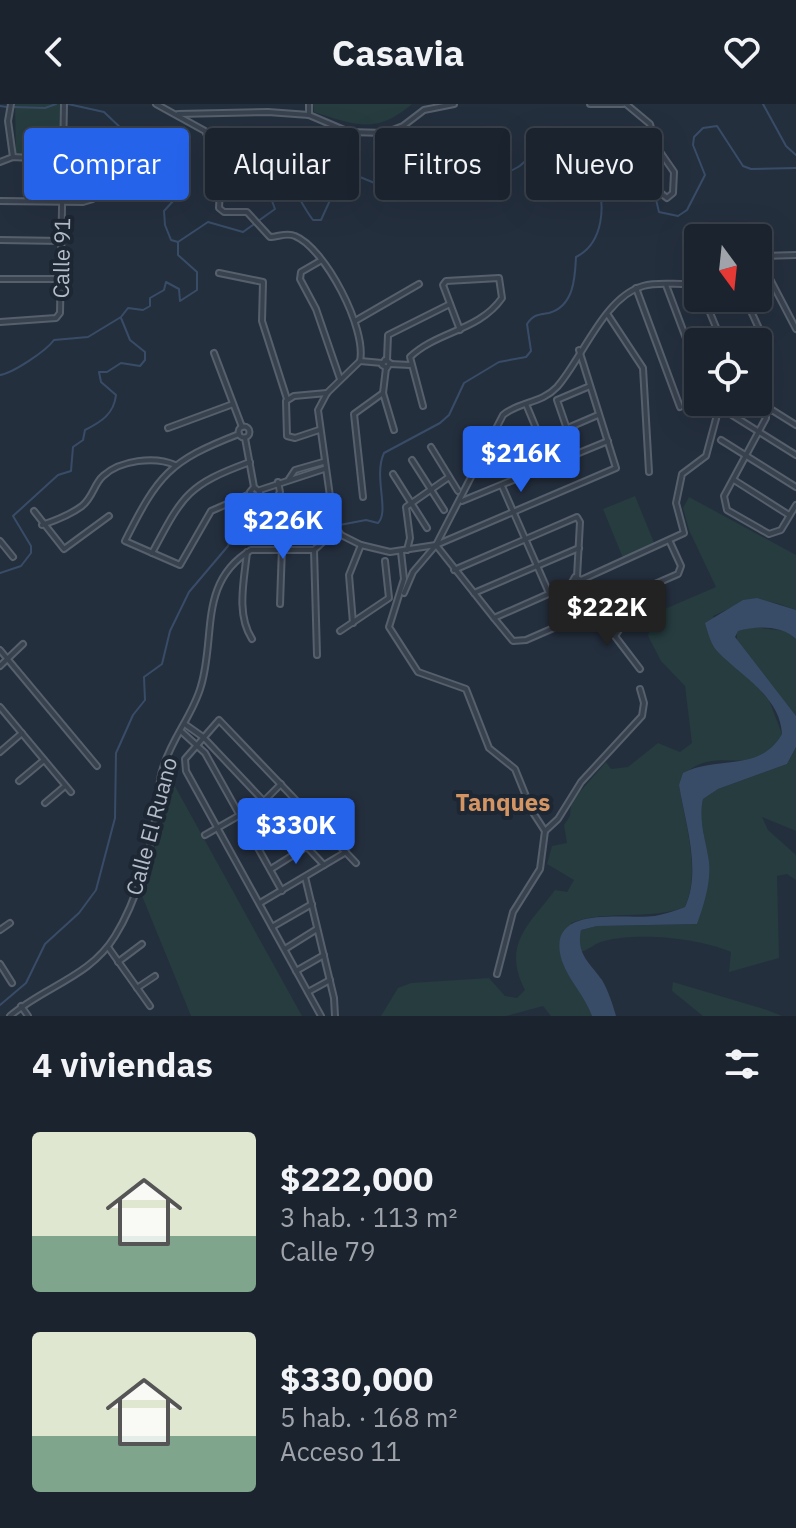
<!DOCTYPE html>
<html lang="es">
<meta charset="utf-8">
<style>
body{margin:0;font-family:"IBM Plex Sans",sans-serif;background:#282f3a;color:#f1f3f6;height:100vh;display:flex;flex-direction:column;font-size:30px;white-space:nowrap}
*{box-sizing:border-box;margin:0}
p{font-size:26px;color:#a0a4aa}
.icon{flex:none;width:44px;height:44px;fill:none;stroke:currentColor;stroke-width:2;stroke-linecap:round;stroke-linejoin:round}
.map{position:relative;height:912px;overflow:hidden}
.sheet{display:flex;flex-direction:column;background:#1b232e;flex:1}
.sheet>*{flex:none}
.guide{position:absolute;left:24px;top:24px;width:748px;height:72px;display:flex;gap:16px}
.needle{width:52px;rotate:165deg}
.controls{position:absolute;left:684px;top:120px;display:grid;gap:16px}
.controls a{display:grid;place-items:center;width:88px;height:88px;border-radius:8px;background:#1b232e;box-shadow:0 8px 32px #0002,0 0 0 2px #39404a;font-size:40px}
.price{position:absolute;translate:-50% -68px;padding:0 18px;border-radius:8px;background:#2563eb;color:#fff;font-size:26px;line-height:52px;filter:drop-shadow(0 2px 4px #0008)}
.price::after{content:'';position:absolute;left:50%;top:48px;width:24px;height:18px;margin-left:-12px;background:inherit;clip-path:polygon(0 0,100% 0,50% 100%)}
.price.on{background:#222;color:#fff}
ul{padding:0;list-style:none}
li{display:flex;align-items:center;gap:24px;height:200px;padding:0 32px}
li span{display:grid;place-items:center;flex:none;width:224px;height:160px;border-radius:8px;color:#555}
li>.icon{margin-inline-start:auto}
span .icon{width:96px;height:96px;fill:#fffc;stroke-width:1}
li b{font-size:34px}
h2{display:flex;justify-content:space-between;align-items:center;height:96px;padding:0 32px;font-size:34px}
.pill{padding:0 28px;border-radius:8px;background:#1b232e;box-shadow:0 8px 32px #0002,0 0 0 2px #39404a;font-size:28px;line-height:72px}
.pill.on{background:#2563eb;color:#fff}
header{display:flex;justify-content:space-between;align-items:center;height:104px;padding:0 32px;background:#1b232e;font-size:36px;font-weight:700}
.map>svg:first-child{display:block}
.green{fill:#263c3f}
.water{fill:#394c67}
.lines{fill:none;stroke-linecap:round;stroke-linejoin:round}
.stream{stroke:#394c67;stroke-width:2}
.street-casing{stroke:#565f6c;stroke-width:8}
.street{stroke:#38414e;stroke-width:4}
.labels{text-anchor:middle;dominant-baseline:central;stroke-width:8;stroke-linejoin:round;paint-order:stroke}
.street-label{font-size:22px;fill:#b4bcc9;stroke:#1d2633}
.neighbourhood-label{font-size:24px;font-weight:bold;fill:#d59563;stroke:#1d2633}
</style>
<header><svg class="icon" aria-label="back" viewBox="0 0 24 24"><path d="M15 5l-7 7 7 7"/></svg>Casavia<svg class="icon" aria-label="heart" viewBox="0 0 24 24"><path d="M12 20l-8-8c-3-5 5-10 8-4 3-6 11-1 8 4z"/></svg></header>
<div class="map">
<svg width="796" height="912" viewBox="0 0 796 912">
<rect width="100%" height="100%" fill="#242f3e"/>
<!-- green -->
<g class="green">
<path d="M15 0H61L59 53 16 50Z"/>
<path d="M313 0H412C376 31 355 21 314 8Z"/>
<path d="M635 392 655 441 623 454 603 405Z"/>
<path d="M689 393 796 451V506C755 490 751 495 713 512L745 569 769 596 782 630C756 677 723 642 691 665 687 668 683 676 679 681 685 718 701 767 685 803 648 817 607 805 571 819L572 877 586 896 592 912H551L543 902 506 912H381L398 884 411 879 489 874 505 892 517 894 525 886C501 840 530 820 555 786L567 788 574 776 547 760 552 742 567 739 564 721 570 712 571 698 606 658 611 665 628 663 658 639 680 648 692 639 685 582 661 557 648 532 653 510 716 483 689 426 683 404Z"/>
<path d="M752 523 787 527 796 535V613L737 540V527Z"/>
<path d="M796 643V727L762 713 768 726 796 751V776L787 770 777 772 779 854 729 868 731 848C699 834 638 828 604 837 595 839 590 845 581 848L578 841 581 826 597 822 697 820 709 761 700 709 703 695 718 685 787 660Z"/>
<path d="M166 666 302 912H191L140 787 155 742Z"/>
<path d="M673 878 767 906 782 912H703L672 887Z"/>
</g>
<!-- water -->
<path class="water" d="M757 494 796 506V535C781 521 756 522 738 527L735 533 796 612V643L787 660 718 685 703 695C698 716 706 736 709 758 711 779 704 800 697 820L597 822 581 826C576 850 589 858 602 876 608 886 613 901 616 912H592C585 892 569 877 562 857 544 799 623 816 655 812 665 810 675 807 685 803 702 767 685 718 679 681L683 669C718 651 760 669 782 630 780 592 741 572 718 548 711 541 708 529 705 519L743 496Z"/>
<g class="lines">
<!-- stream -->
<g class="stream">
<path d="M68 0 104 8 125 28 143 33 167 53 173 63 174 96 164 107 165 121 171 136 178 138"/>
<path d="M763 0 786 42 796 51"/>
<path d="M0 2 7 3"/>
<path d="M13 3 45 4 56 0"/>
<path d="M654 87 659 108 678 112 687 106 705 71 693 41 694 33 703 24 717 22 743 62 751 65 796 64"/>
<path d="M0 271C13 269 46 247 54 236L88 233 121 213 128 204 143 206 150 202V194L164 186 166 178 179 185 180 197 197 186V168L178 151V138L208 118 243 128 275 105 272 97 244 81 246 67C291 57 291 87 313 116H321L336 83 360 73 394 87C418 78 418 65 438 56 461 46 480 70 503 68 534 66 528 27 574 50L582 77 587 80 612 61 652 63 663 71 658 85"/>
<path d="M0 469 21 462 31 449V442L13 412 58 371 71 367 73 343 83 336 85 326C101 318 114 310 116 291L101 278 99 268H107L121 259 140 262 145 256V248L130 236 121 214"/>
<path d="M0 901 26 879 45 840 79 809 96 786 115 714 116 649 133 611 145 596 144 573 162 560 170 527 189 488 228 442 234 423 255 414H305L329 423 366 416 378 419C390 407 373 373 384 349L440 319 449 311 464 279 499 258 526 253 531 247 527 220C534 210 538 211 549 209 574 202 575 174 576 153 604 139 606 100 596 75"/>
</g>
<defs>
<g id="street">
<path d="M11 0 8 17 13 53"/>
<path d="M156 0 205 27 221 65 219 104 224 108H247L270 133C278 133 287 128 295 132 325 144 367 225 360 257L327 289 318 306 334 421 341 431 361 441 390 448 436 441 616 364 579 246"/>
<path d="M590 0H623"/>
<path d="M626 0 650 20 656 42 674 68 673 89 667 94 643 75 639 78"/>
<path d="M178 10 268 8 309 11 349 28 385 29 403 22 424 6 454 0"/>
<path d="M309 11V0"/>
<path d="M0 58 13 53 63 56"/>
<path d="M0 97 83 98 93 95 95 30"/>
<path d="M0 136 62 137"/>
<path d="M796 151 758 152 796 225"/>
<path d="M320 157 301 168 300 175 316 205 340 275"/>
<path d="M219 169 263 178 262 217 287 295"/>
<path d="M0 175H60"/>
<path d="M666 181 698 266"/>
<path d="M636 184 680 303"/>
<path d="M704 194 722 238"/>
<path d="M745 194 767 242 758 247"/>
<path d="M608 211 643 264 649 368"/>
<path d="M355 217 419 180"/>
<path d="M0 218 56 214 60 209 64 0"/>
<path d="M214 249 242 323"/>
<path d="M385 256 390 259 387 264 382 261Z"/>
<path d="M387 256 388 231 450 200"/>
<path d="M360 257 382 259"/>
<path d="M390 260 410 261"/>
<path d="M383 289 394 326"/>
<path d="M757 298 766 303V314L724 392 727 406 769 430 781 426 796 401"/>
<path d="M526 300 541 336"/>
<path d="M423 302 410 253C437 227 479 227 502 194L499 174 446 177 443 181 460 226"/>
<path d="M767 308 772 306 796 321"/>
<path d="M732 311 796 351"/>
<circle cx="244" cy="328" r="5.5"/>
<path d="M168 324 233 300"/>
<path d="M567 325 557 296 590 282"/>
<path d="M319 326 295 334 287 332 286 297 294 292 327 289"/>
<path d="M239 330C169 357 158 371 125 437L180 461 211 407 250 390"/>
<path d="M245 334 254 383 250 388 256 393 260 388 254 383"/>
<path d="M721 336 796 383"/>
<path d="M431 343 458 387"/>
<path d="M412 356 444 406"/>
<path d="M479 362 598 311"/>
<path d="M393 370 427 424"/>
<path d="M289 375 295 366 323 358"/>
<path d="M734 376 789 411"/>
<path d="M502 382 549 489"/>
<path d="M260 386 324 365"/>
<path d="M363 393 354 310 383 289 386 264"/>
<path d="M462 397 608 337"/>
<path d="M273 400 280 388 278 378"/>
<path d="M34 407 64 445 109 412"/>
<path d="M42 421C57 416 70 411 82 402 93 393 94 380 103 372 120 356 155 352 175 361"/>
<path d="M0 437 13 453"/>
<path d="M436 441 494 514 571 480 575 473 581 476 578 482 571 480"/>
<path d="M314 446 317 551"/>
<path d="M407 446 410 434 406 403 449 373"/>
<path d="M247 448C244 477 236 510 252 535"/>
<path d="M401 448 404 475 389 523 418 568 466 585 489 644 515 665 532 707 545 727 540 765 513 808 497 870"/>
<path d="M152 449C183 391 187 381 250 358"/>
<path d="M454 466 577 413 580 418 577 473"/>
<path d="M581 476 684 429 676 399 682 370 706 352 717 311 749 298"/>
<path d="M404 489 413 468 436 441 503 311C520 297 541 300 557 283 582 255 604 193 643 182 660 177 680 182 698 179"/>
<path d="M474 489 579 444"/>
<path d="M280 500 282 443"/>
<path d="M595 506 640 565"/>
<path d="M494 514 513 537 526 536 678 470 681 462 670 438"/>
<path d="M574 515 571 507 577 483"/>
<path d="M353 519 349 471 361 441"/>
<path d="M340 527 389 494 385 457"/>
<path d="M615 532 627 514 625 493"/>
<path d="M0 546 97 662"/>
<path d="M0 562 23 540"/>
<path d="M0 603 71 688"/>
<path d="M186 621 203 633 324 761"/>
<path d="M182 628 205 649 282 787"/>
<path d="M0 648 22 629"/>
<path d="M19 677 44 656"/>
<path d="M263 698 281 680"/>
<path d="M45 699 65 682"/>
<path d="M545 727 558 715 581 678 642 612 644 599 640 585"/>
<path d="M205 731 240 711"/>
<path d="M258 743 288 724"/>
<path d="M271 765 306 743"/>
<path d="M305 773 334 894 335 912"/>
<path d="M260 799 346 748"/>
<path d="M272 823 312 800"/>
<path d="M0 826 10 819"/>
<path d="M108 843 150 902"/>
<path d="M285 845 317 825"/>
<path d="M118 858 142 840"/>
<path d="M0 860 12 879"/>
<path d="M296 867 324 851"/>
<path d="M137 884 155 872"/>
<path d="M308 888 330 876"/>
<path d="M21 902 28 912"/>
<path d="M10 912C45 882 90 873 115 832 138 795 149 749 157 706 159 692 158 677 163 664 171 635 193 611 201 582 216 532 198 478 251 446H314L336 426"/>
<path d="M321 912 186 667 185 655 219 616 356 759"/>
</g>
</defs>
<!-- street casing -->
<use href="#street" class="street-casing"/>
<!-- street -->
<use href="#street" class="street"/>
</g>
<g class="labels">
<!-- street labels -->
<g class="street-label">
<text transform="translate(61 154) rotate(-89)">Calle 91</text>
<text transform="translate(151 722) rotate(-75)">Calle El Ruano</text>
</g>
<!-- neighbourhood labels -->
<g class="neighbourhood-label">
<text x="503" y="698">Tanques</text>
</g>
</g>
</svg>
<div class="controls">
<a><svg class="needle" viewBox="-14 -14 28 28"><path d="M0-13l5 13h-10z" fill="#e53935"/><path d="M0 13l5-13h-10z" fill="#a0a4aa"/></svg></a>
<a><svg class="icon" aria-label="locate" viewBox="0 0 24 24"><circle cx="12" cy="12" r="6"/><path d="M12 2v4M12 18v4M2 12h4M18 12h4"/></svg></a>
</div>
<b class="price" style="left:521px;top:390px">$216K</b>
<b class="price" style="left:283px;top:457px">$226K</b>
<b class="price on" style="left:607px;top:544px">$222K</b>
<b class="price" style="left:296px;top:762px">$330K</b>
<div class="guide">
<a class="pill on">Comprar</a>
<a class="pill">Alquilar</a>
<a class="pill">Filtros</a>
<a class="pill">Nuevo</a>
</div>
</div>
<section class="sheet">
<h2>4 viviendas<svg class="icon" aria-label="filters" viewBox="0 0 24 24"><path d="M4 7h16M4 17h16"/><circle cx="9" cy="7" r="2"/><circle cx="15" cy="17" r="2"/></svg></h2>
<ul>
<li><span style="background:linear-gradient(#dfe7d0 65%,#7fa58c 0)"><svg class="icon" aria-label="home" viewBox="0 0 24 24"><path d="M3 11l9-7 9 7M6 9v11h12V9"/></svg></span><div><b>$222,000</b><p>3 hab. · 113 m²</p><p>Calle 79</p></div></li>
<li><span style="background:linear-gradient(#dfe7d0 65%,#7fa58c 0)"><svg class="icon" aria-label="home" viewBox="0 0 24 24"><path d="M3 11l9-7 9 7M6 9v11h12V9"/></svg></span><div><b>$330,000</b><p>5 hab. · 168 m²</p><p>Acceso 11</p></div></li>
</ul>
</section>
